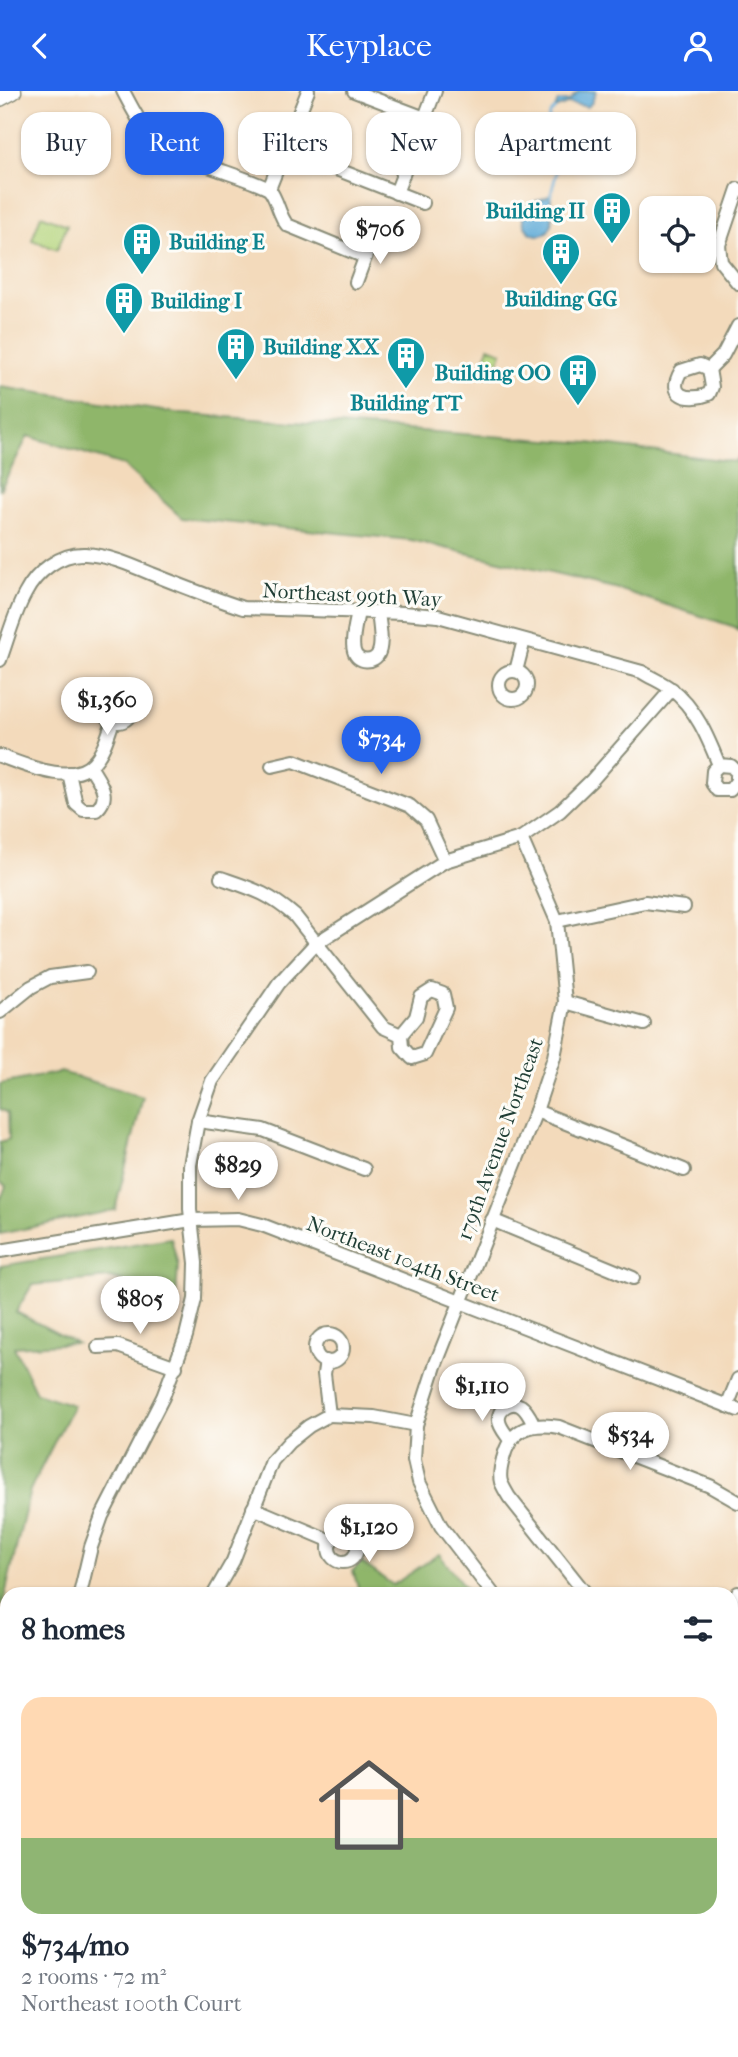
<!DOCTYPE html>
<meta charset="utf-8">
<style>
body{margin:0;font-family:"IM FELL French Canon",serif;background:#f2f2f3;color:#1f2937;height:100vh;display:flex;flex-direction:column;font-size:26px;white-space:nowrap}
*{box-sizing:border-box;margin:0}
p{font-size:23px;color:#747a83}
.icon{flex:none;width:38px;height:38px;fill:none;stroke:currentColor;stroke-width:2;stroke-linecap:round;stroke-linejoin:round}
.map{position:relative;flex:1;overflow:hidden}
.side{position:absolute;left:0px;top:1496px;width:738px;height:471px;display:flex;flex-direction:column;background:#fff;border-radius:21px 21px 0 0;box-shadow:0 2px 5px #0004}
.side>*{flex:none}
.banner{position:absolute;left:21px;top:21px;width:696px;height:63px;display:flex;gap:14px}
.buttons{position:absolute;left:639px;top:105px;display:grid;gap:14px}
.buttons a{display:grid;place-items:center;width:77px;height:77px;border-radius:14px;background:#fff;box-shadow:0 2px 5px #0004;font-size:35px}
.price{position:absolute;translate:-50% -60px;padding:0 16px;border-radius:24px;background:#fff;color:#222;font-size:23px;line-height:46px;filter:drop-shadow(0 2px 4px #0008)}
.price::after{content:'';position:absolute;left:50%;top:42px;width:21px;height:16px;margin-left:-10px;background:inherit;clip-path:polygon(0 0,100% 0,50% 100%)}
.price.active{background:#2563eb;color:#fff}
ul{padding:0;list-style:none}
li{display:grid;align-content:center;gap:14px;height:371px;padding:0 21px}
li+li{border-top:2px solid #e0e1e3}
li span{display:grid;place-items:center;height:217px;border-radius:21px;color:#555}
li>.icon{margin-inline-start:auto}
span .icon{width:126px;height:126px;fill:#fffc;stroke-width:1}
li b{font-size:30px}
h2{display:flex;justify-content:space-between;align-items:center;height:84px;padding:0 21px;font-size:30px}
.tag{padding:0 24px;border-radius:21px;background:#fff;box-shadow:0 2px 5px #0004;font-size:24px;line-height:63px}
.tag.active{background:#2563eb;color:#fff}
header{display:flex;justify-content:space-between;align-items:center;height:91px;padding:0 21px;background:#2563eb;color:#fff;font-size:32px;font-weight:600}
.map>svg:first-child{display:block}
.green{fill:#b4d47b;stroke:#6a8858;stroke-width:2}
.forest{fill:#8fb66b;stroke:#577a50;stroke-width:2}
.water{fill:#5eaad7;stroke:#3e7486;stroke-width:2}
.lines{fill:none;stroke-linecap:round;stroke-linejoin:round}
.stream{stroke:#5eaad7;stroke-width:2.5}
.minor-casing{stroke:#898c78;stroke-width:16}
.major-casing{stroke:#898c78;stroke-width:19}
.minor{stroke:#fff;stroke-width:12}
.major{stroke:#fff;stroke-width:16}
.labels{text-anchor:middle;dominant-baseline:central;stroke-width:6;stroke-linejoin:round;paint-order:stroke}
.culture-label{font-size:21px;font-weight:bold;fill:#0d838f;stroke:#fdfcf7;text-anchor:start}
.street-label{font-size:21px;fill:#1f3d34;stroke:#fdfcf7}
</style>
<header><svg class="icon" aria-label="back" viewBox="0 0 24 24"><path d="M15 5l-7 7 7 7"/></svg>Keyplace<svg class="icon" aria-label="person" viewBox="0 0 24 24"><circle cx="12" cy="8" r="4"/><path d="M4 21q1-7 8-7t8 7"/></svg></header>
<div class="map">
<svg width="738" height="1966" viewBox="0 0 738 1966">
<rect width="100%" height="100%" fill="#fdfcf7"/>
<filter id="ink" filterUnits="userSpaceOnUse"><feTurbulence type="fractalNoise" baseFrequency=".0143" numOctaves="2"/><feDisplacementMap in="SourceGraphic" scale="14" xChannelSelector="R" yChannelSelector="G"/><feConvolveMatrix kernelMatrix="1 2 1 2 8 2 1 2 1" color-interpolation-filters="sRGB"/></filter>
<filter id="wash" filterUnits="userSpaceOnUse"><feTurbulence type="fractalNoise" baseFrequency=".00686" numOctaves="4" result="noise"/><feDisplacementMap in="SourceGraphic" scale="28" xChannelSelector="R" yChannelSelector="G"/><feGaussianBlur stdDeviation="1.57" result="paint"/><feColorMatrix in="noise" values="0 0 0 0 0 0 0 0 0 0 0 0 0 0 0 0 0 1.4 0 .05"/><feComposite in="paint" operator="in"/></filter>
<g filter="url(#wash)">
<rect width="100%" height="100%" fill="#f3dabb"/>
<!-- green -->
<g class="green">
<path d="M64 42 73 61 60 68 50 49Z"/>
<path d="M41 124 67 134 57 159 32 149Z"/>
<path d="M489 256 502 261 492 286 479 282Z"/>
</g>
<!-- forest -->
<g class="forest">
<path d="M0 296 183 323 589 352 736 371 738 368V539L735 536 614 497 411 449 182 427 123 374 28 345 0 399Z"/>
<path d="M61 981 143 1006 115 1119 0 1143V1110L6 1095 0 1091V1051L9 1048 8 1022 0 1018V993Z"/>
<path d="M171 1147 178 1175 176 1206 110 1187 32 1194 16 1221 76 1252 14 1256 36 1302 73 1314 30 1399 5 1504 0 1519V1175Z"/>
<path d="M439 1463 470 1503H360L353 1480 361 1471 393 1494Z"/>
<path d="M0 1578 7 1581V1644L0 1642Z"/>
<path d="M738 1674V1727L732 1736V1691Z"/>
<path d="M252 1960H356L354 1966H250Z"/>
</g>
<!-- water -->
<g class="water">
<path d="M579 0H596L592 11 588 16 569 12 555 18 558 10H569Z"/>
<path d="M549 105 551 107C549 116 555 126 551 135 544 151 525 144 523 129 522 125 523 121 523 117L527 114Z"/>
</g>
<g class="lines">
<!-- stream -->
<path class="stream" d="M550 106 557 80 543 53 550 23 555 18"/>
</g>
</g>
<g filter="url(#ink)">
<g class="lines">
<defs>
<g id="minor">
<path d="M123 0C131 15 140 34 153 46 178 70 237 82 269 98 278 109 278 123 287 134L365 166"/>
<path d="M354 0 425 27"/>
<path d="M285 58 423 112"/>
<path d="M269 98 308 0"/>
<path d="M738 98 719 154 721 171 738 192"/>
<path d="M396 102 435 0"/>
<path d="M356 191 372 148"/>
<path d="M700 274 709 278 712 296 709 303C688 311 666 305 681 280Z"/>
<path d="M709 278 723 264 738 235"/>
<path d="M358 521C356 532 351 549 354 560 357 572 375 573 379 561 383 550 379 532 378 521"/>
<path d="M0 569C8 547 14 523 25 503 36 481 60 462 85 463 108 464 131 474 152 483 182 495 212 507 243 517L403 522 438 525 642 581C651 587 662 591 671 598 696 617 708 647 719 674L713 680 712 692 717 699H730L737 690V681L731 675 719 674"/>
<circle cx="513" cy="594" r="14"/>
<path d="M516 580 524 549"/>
<circle cx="118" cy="618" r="13"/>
<path d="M0 665C25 674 73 696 94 671 104 660 108 644 113 630"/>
<path d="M272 675 294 670 410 715 426 729 445 770"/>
<path d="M69 682 76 713 83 719H96C113 705 98 689 90 675"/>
<path d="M221 787C253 798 268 802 295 825L383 936 401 944 402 956 412 967 425 963 446 917 443 903 432 899 421 906 416 926 401 944"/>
<path d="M557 830 645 811 684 816"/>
<path d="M565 911 644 933"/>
<path d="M0 921 31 896 50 886 87 881"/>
<path d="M536 1020 684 1079"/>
<path d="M198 1030 263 1039 364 1078"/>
<path d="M492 1129 633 1187"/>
<path d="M0 1160 191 1129 238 1128 262 1134 738 1319"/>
<circle cx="329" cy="1257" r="14"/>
<path d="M98 1256 118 1255 176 1276"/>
<path d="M727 1315 738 1288"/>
<path d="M329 1324 374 1326 416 1334"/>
<path d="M510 1349C506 1343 500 1337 499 1330 497 1317 511 1309 521 1315 527 1319 531 1328 534 1334"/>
<path d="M253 1417 331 1450"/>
<circle cx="343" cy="1457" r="14"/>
<path d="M80 1503 91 1456 102 1425 163 1306 186 1245 195 1208 196 1172 190 1118V1074L198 1030 212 990 279 892 315 853 445 770 521 747 560 720 592 689 672 598"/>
<path d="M214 1503 233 1470 272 1370 289 1351 309 1335 329 1324 324 1283 326 1270"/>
<path d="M493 1503 441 1435 419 1391 414 1369 416 1334 435 1275 536 1020 554 966 565 911 557 830 521 747"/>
<path d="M586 1503 509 1406C506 1401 503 1396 501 1391 499 1384 501 1375 503 1368 510 1338 531 1331 559 1336L710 1395 738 1411"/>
<path d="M732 1518 738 1502"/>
<path d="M0 1722 7 1705"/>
<path d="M0 1827 7 1831"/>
<path d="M496 1960 501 1966"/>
<path d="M594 1960 603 1966"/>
<path d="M630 1960 633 1966"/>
<path d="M42 1966 45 1960"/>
<path d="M183 1966 185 1960"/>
<path d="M436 1966 439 1960"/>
<path d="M561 1966 566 1960"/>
</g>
<path id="major" d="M0 7 13 0"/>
</defs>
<!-- minor casing -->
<use href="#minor" class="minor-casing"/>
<!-- major casing -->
<use href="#major" class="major-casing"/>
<!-- minor -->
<use href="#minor" class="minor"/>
<!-- major -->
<use href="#major" class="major"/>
</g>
</g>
<!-- icons -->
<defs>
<symbol id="building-pin" viewBox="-11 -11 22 30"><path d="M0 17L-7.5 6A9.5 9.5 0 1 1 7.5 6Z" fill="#0f9aa8" stroke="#fdfcf7"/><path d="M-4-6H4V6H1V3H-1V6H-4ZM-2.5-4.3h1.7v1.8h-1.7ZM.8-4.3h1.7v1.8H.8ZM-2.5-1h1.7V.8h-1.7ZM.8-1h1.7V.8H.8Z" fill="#fff"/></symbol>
</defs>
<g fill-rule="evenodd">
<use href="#building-pin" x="590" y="98" width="44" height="60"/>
<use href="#building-pin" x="120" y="129" width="44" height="60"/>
<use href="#building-pin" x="539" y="139" width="44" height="60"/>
<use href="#building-pin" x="102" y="188" width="44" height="60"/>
<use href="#building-pin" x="214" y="234" width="44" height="60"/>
<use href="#building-pin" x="384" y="243" width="44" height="60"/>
<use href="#building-pin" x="556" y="260" width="44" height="60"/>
</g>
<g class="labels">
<!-- culture labels -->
<g class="culture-label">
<text x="585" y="120" text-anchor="end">Building II</text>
<text x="169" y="151">Building E</text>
<text x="561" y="208" text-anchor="middle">Building GG</text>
<text x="151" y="210">Building I</text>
<text x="263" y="256">Building XX</text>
<text x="551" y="282" text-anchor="end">Building OO</text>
<text x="406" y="312" text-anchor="middle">Building TT</text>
</g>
<!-- street labels -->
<g class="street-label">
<text transform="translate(352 504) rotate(3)">Northeast 99th Way</text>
<text transform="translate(500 1048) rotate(-70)">179th Avenue Northeast</text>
<text transform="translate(403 1168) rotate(21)">Northeast 104th Street</text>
</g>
</g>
</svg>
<div class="buttons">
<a><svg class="icon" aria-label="locate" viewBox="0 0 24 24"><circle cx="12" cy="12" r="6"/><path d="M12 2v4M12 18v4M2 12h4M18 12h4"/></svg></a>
</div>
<b class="price" style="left:380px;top:175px">$706</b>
<b class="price" style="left:107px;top:646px">$1,360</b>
<b class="price active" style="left:381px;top:685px">$734</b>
<b class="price" style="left:238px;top:1111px">$829</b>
<b class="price" style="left:140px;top:1245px">$805</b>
<b class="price" style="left:482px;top:1332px">$1,110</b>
<b class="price" style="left:630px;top:1381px">$534</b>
<b class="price" style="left:369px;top:1473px">$1,120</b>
<div class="banner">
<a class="tag">Buy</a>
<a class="tag active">Rent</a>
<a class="tag">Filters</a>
<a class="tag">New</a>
<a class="tag">Apartment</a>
</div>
<section class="side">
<h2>8 homes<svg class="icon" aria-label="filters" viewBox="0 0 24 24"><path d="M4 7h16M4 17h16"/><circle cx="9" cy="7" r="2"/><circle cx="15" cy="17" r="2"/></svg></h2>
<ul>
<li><span style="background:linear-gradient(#ffd9b3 65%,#8fb573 0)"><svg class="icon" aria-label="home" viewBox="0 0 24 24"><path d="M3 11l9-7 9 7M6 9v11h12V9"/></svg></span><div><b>$734/mo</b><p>2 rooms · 72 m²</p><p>Northeast 100th Court</p></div></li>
</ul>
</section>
</div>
